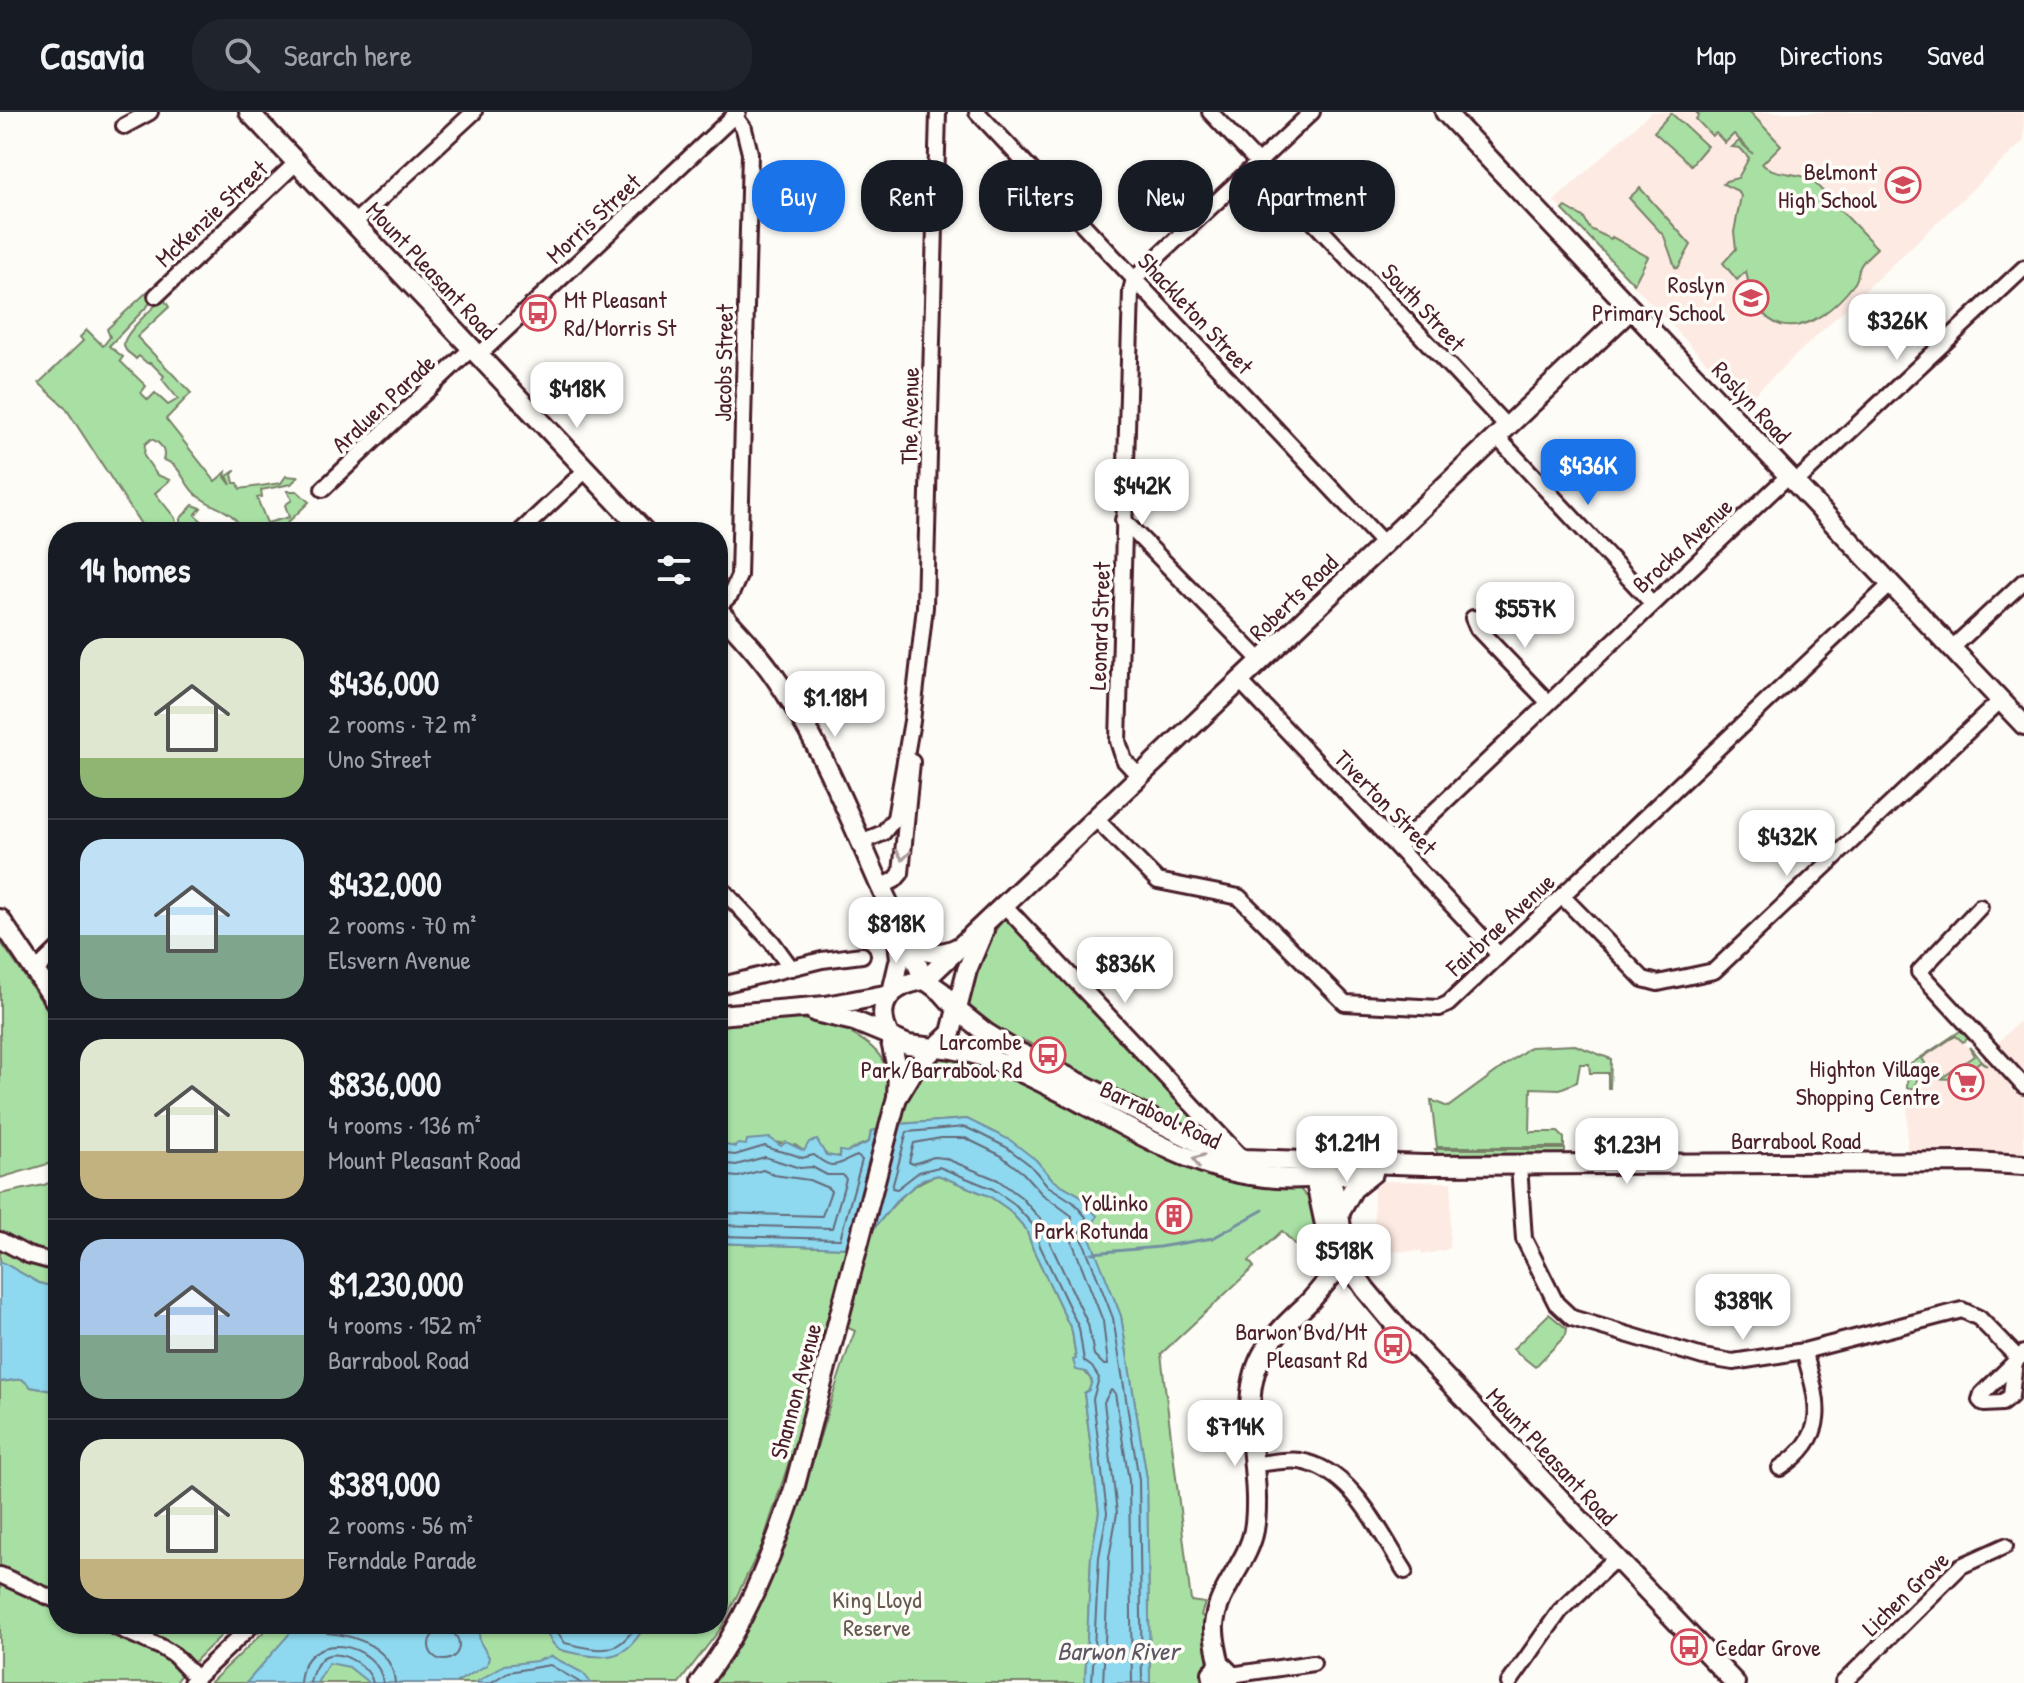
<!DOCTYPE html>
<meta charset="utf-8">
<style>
body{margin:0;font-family:"Patrick Hand",sans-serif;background:#20242c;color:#f1f3f6;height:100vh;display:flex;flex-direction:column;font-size:30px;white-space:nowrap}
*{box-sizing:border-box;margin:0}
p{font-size:26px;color:#9ea1a6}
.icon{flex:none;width:44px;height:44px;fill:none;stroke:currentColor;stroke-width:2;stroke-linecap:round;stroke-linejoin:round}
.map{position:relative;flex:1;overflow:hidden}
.side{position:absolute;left:48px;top:410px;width:680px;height:1112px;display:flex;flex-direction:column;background:#171b24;border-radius:32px;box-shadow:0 2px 6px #0004}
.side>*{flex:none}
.banner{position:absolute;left:752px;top:48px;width:760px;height:72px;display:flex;gap:16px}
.price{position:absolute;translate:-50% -68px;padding:0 18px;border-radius:16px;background:#fff;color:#222;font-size:26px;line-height:52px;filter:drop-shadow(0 2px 4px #0008)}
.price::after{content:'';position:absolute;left:50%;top:48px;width:24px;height:18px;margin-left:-12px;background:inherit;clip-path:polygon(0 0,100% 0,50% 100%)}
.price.active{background:#1a73e8;color:#fff}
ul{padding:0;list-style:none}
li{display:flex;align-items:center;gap:24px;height:200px;padding:0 32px}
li+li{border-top:2px solid #363941}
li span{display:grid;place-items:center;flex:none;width:224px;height:160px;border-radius:24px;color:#555}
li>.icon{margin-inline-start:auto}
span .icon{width:96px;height:96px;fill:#fffc;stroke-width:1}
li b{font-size:34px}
h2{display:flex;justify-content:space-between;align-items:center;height:96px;padding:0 32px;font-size:34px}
.pill{padding:0 28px;border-radius:32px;background:#171b24;box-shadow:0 2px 6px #0004;font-size:28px;line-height:72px}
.pill.active{background:#1a73e8;color:#fff}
header{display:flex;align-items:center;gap:48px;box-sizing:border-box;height:112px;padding:0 40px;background:#171b24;border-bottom:2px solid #363941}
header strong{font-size:38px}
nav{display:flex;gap:44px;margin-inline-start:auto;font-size:28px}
.search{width:560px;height:72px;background:#20242c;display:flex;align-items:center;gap:20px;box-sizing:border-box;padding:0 28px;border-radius:32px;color:#9ea1a6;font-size:30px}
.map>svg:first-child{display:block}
.built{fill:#fdebe3}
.green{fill:#a8e0a4;stroke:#798068;stroke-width:2}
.water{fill:#8ed9ef;stroke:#738fa1;stroke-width:2}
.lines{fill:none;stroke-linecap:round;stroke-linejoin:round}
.shore{stroke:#656979;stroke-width:2}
.stream{stroke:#738fa1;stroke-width:3}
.street-casing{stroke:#4a1f2b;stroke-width:20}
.secondary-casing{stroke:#4a1f2b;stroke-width:24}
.street{stroke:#fdfcf7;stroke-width:14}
.secondary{stroke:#fdfcf7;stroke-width:18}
.oneway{stroke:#ac999b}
.labels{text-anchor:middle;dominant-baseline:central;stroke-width:7;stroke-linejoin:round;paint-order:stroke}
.poi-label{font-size:24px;fill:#4a1f2b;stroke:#fdfcf7;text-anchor:end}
.street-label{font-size:24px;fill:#4a1f2b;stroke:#fdfcf7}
.park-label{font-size:24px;fill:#66594f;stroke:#fdfcf7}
.water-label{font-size:26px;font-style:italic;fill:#5e5766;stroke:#fdfcf7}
</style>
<header>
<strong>Casavia</strong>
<div class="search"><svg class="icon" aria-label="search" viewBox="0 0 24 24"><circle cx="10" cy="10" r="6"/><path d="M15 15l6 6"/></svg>Search here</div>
<nav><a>Map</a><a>Directions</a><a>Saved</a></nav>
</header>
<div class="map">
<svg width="2024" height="1571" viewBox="0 0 2024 1571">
<rect width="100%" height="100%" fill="#fdfcf7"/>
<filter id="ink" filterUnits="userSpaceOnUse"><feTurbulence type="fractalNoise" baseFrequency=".0125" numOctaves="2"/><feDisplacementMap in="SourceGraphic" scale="16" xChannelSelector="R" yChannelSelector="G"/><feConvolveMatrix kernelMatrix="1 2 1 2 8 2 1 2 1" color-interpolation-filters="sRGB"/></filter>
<g filter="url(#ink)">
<!-- built -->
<g class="built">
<path d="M1651 0H2024V29L1745 291 1554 89Z"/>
<path d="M2024 904V1044L1993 1040 1907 1041 1908 954 1954 922 1981 948Z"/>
<path d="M1382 1069 1452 1070 1449 1137 1422 1143 1421 1139 1374 1140V1077Z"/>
</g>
<!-- green -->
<g class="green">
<path d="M1696 0H1750L1781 33 1762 52C1774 63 1796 60 1811 67L1877 136C1872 141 1863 148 1860 155 1857 160 1859 166 1854 172 1814 224 1760 237 1746 159L1737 168 1723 151 1736 137 1734 120 1741 84 1738 79 1723 72 1726 69 1738 66 1749 46 1740 36 1732 35 1739 29 1753 42 1734 22 1725 31 1716 21 1712 24 1696 7 1699 3Z"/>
<path d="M1671 1 1707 34 1691 53 1654 20Z"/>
<path d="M1640 76 1691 133 1678 156 1675 155 1664 124 1629 86Z"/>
<path d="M1566 95 1583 105 1590 117 1611 127 1612 125 1648 145 1634 172 1563 98Z"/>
<path d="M148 179 156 185 109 234 123 245 120 249 146 274 141 281 148 288 155 281 168 293 178 287 162 267 164 264 151 251H147L139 244 136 247C131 241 125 241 124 233 123 222 156 192 164 187L169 195 137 225 191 281 166 307 215 369 226 360 225 365 231 373 227 364 236 358 232 362 234 371H238L240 377 281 371 286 364 298 365 291 372 261 378 262 385 257 386 267 411 289 405 285 393 292 388 287 379H297L309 390 278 420H245C227 393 222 401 199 385 183 375 183 352 163 348 166 340 162 331 151 327L145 332 144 344 157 363 170 368 155 381 175 406 178 419 180 418V407L193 393 201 396 195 403 205 412 226 420H146L65 295 39 271 83 229 80 225 87 218 103 234 110 225 107 217Z"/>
<path d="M1008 807 1215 1025 1211 1027 1065 955 1044 938 1025 929 1007 925 967 894C965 863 985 832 1003 808Z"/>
<path d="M0 829 58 913V1049L0 1066Z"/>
<path d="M775 906 832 909 851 915 852 922C900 947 890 974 878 1018L871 1019 869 1030C855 1033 845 1045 831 1046L820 1037 819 1032 804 1039 795 1033C782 1033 769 1027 756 1029 750 1030 744 1035 737 1035 730 1035 724 1033 718 1034V910Z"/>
<path d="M1966 915 1970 920 1967 923 1969 926 1963 930 1956 924 1952 926 1922 946 1926 953 1921 957 1924 960 1929 957 1932 962 1937 959 1943 965 1974 944 1969 935 1987 954 1980 949 1962 967 1966 974H1960L1959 967 1917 966 1916 976H1907L1908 954Z"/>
<path d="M1575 933 1611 947 1610 976H1608V961H1590L1589 952H1580L1577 970 1560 977 1531 976 1530 1020H1558L1564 1026V1035H1437L1431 988 1448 995 1530 935Z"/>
<path d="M935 936 962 938 1123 1019 1297 1074 1311 1089 1333 1157 1316 1155 1282 1119 1249 1149 1254 1155 1161 1242 1191 1489 1205 1491 1201 1503 1213 1514 1228 1571H1150L1147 1367 1121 1204 1086 1117 1079 1083 1053 1068 1036 1048 967 1007 899 1012 897 985Z"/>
<path d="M1435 1037H1565V1042H1438Z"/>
<path d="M938 1063 989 1084 1008 1097 1026 1117 1033 1137 1072 1219 1076 1248 1092 1269 1089 1278 1084 1281 1099 1400 1091 1444 1085 1571H708C718 1559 729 1546 738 1533 797 1437 815 1322 855 1219L838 1211 863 1113 871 1120C890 1097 908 1071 938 1063Z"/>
<path d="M58 1067V1176L39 1171 0 1149V1082L44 1073Z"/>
<path d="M718 1131 847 1136 816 1248 801 1313 762 1433 721 1516 679 1571H210L272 1512H718Z"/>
<path d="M1549 1202 1567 1217 1566 1223 1535 1255 1513 1237Z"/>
<path d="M22 1267 31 1275 58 1280V1512H233L178 1566 177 1571H0V1270Z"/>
</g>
<!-- water -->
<g class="water">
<path d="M967 1007 1010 1028 1036 1048 1053 1068 1079 1083 1097 1104 1091 1117 1087 1118 1121 1204 1147 1367 1150 1571H1085L1091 1444 1099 1400 1084 1281 1089 1278 1092 1269 1086 1260 1076 1258 1073 1248 1076 1247 1072 1219 1033 1137 1026 1117 1008 1097 989 1084 938 1063 923 1067 897 1088 871 1120 899 1012Z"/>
<path d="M878 1018 847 1136 718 1131V1034L722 1032 735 1035 738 1032 746 1033 747 1028 770 1026 781 1034 786 1030 804 1039 809 1030 817 1028 826 1043 840 1045V1039L847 1040 869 1030 871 1019Z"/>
<path d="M0 1149 39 1171 58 1176V1280L31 1275 22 1267 0 1270Z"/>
<path d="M298 1512H478L480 1530 489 1545 487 1553 455 1571H369L349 1555 329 1551 317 1571H246Z"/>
<path d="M543 1512H646C629 1543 613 1549 579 1542 571 1540 560 1540 555 1534 550 1529 546 1519 543 1512Z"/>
<path d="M551 1544 583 1561 591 1571H475L504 1553 536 1549Z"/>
</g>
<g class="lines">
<!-- shore -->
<g class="shore">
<path d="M941 1026H965L1000 1043 1023 1061 1042 1082 1072 1104 1070 1124 1103 1209 1108 1253H1104L1094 1243 1088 1212 1050 1131 1042 1109 1021 1085 998 1068 944 1046 934 1045 913 1052 909 1050 914 1031Z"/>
<path d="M718 1041 735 1043 765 1034C778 1041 789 1039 802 1046L814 1043C834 1060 836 1052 857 1044L862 1048 840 1127 718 1124"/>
<path d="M718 1051 736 1053 765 1045 800 1056 812 1055 827 1063H843L846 1067 832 1116 718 1113"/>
<path d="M718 1063 738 1065 763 1058 774 1063 809 1068 828 1076 831 1079 822 1104 718 1101"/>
<path d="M324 1512 327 1521C356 1523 393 1536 395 1571"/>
<path d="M552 1512 565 1531C597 1538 618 1546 636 1512"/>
<circle cx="444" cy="1533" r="15"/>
<path d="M300 1571C304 1513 380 1531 383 1571"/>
<path d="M310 1571C311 1563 318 1547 326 1544 343 1538 370 1555 373 1571"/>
<path d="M490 1571 508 1560 550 1553 581 1571"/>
<path d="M1092 1571 1099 1445 1107 1401 1093 1287 1099 1266 1092 1255 1084 1249 1079 1216 1040 1134 1034 1114 1013 1091 993 1077 939 1055 919 1060 897 1077 892 1076 907 1020 965 1015 980 1022 1006 1035 1030 1053 1048 1074 1073 1090 1086 1105 1080 1121 1113 1206 1139 1368 1142 1571"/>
<path d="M1103 1571 1109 1446 1117 1401 1104 1290 1111 1278 1115 1281 1129 1369 1132 1571"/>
</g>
<!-- stream -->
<path class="stream" d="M1092 1141 1159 1135 1213 1126 1263 1098"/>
<defs>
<g id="street">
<path d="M977 0 1384 432"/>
<path d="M1210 0 1507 315"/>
<path d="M124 14 150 0"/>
<path d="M354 111 474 0"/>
<path d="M156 184 297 50"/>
<path d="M479 243 738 0"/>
<path d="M1497 325 1652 491"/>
<path d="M1795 371 2024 156"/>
<path d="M323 377 472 236"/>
<path d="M1123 408 1261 549"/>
<path d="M520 420 586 358"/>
<path d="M718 495 731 482 739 464 750 41 744 17 734 3"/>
<path d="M1473 506 1478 517 1548 590"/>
<path d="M1952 536 2024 469"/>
<path d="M1240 569 1499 843"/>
<path d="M1139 664 1124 648 1118 629 1131 179 1134 167 1312 0"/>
<path d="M1095 706 1158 769 1239 785 1345 891 1439 896 1448 892 1891 472"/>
<path d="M861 730 883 721 895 706 912 609 925 495 938 0"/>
<path d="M1398 734 1788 364"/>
<path d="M718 773 772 830 791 856"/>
<path d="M881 775 895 768 901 761 912 650"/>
<path d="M1562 784 1643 867 1658 871 1714 859 2001 588"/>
<path d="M1004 793 1242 1046"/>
<path d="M1980 795 1919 860 2024 974"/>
<path d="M34 860 58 837"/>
<path d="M718 874 822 848 862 843"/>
<path d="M1519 1053 1524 1127 1556 1191 1572 1206 1703 1245 1733 1250 1804 1239 1962 1198 1979 1206 2018 1246"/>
<path d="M0 1128 28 1143 50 1149"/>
<path d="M2015 1249 2011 1284 2002 1291 1984 1292 1980 1288 1982 1282 2024 1241"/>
<path d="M1256 1352C1270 1351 1286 1347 1300 1349 1353 1358 1378 1418 1405 1459"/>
<path d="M1780 1356C1831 1323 1818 1289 1804 1239"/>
<path d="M0 1463 58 1489"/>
<path d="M109 1512 161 1535 174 1543 196 1566"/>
<path d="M1231 1563 1313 1551"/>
<path d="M191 1571 253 1512"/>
<path d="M1509 1571 1560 1499 1616 1446"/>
<path d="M1843 1571 1961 1454 2005 1434"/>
</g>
<g id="secondary">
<path d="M249 0 645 420"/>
<path d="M1445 0 2024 613"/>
<path d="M718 498C736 517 754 536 770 558 816 621 846 697 878 769 893 802 910 834 924 868"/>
<path d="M0 807 58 893"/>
<path d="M907 825C922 841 939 846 959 835"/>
<path d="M925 868 1631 197"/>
<path d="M925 868 942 880 957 897 951 921 935 936 908 933 890 925C872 892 892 872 925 868Z"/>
<path d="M892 880 900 846 897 821"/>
<path d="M957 897 967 858 984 818"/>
<path d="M957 898 986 921 1012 937 1200 1031 1244 1047 1424 1053 1974 1050 2024 1053"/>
<path d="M815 900 854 909 888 923"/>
<path d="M718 903 826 894 890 882"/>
<path d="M937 935C984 939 1025 962 1067 983 1124 1013 1185 1053 1250 1063 1289 1070 1327 1065 1365 1060"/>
<path d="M898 984 915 956 935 936"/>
<path d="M1322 1050 1315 1066 1327 1122 1366 1178 1397 1215 1735 1571"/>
<path d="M1325 1056C1338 1081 1341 1114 1344 1142"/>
<path d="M1338 1104 1353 1077 1373 1061"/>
<path d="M1220 1555C1218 1542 1213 1526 1214 1513 1217 1478 1248 1451 1254 1418 1264 1360 1233 1288 1265 1238 1276 1221 1291 1207 1306 1193 1321 1179 1330 1161 1348 1149"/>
<path d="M700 1571C745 1513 771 1446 794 1377L897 985 898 961 890 925"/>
<path d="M1214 1571 1212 1561 1217 1556 1223 1555 1231 1563 1228 1571"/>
</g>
</defs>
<!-- street casing -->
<use href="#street" class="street-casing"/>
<!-- secondary casing -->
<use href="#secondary" class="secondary-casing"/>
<!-- street -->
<use href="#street" class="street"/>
<!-- secondary -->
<use href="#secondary" class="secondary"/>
</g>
<!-- one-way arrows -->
<defs><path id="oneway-chevron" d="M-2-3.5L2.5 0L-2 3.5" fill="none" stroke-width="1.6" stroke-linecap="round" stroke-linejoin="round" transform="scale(2)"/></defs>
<g class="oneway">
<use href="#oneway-chevron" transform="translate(903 743) rotate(97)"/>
<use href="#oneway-chevron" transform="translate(1198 1048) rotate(-159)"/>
</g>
</g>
<!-- icons -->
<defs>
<symbol id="school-ring" viewBox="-11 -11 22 22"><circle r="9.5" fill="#fdfcf7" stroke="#d1495b" stroke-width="1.5"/><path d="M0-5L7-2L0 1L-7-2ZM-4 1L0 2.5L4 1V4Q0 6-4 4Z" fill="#d1495b"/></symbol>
<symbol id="bus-ring" viewBox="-11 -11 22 22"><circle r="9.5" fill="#fdfcf7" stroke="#d1495b" stroke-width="1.5"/><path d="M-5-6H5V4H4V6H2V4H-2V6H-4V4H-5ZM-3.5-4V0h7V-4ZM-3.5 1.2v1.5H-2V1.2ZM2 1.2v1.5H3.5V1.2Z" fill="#d1495b"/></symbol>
<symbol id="supermarket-ring" viewBox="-11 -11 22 22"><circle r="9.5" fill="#fdfcf7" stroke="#d1495b" stroke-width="1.5"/><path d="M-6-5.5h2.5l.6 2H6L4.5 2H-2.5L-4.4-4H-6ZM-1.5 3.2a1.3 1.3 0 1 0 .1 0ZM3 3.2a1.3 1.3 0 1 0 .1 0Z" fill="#d1495b"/></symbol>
<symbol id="building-ring" viewBox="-11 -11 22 22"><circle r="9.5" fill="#fdfcf7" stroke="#d1495b" stroke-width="1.5"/><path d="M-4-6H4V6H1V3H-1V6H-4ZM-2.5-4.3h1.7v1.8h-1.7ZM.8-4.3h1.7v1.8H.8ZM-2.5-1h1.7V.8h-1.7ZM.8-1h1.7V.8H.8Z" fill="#d1495b"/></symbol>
</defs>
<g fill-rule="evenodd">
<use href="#school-ring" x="1883" y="53" width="40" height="40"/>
<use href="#school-ring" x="1731" y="166" width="40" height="40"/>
<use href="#bus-ring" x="518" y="181" width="40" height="40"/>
<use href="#bus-ring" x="1028" y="923" width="40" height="40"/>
<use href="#supermarket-ring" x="1946" y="950" width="40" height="40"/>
<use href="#building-ring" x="1154" y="1084" width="40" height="40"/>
<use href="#bus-ring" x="1373" y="1213" width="40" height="40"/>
<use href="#bus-ring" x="1669" y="1515" width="40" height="40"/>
</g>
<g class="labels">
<!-- poi labels -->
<g class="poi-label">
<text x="1877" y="59">Belmont<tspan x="1877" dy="28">High School</tspan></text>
<text x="1725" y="172">Roslyn<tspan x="1725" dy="28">Primary School</tspan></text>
<text x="564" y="187" text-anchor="start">Mt Pleasant<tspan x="564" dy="28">Rd/Morris St</tspan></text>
<text x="1022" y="929">Larcombe<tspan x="1022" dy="28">Park/Barrabool Rd</tspan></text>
<text x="1940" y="956">Highton Village<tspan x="1940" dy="28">Shopping Centre</tspan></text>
<text x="1148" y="1090">Yollinko<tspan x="1148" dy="28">Park Rotunda</tspan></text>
<text x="1367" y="1219">Barwon Bvd/Mt<tspan x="1367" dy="28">Pleasant Rd</tspan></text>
<text x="1715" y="1535" text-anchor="start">Cedar Grove</text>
</g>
<!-- street labels -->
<g class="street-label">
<text transform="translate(211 101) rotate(-43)">McKenzie Street</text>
<text transform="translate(593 106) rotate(-43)">Morris Street</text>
<text transform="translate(432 158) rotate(47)">Mount Pleasant Road</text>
<text transform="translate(1424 195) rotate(47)">South Street</text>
<text transform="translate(1196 201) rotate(47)">Shackleton Street</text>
<text transform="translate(723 251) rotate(-89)">Jacobs Street</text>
<text transform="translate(1752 290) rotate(47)">Roslyn Road</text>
<text transform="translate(383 291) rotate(-43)">Araluen Parade</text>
<text transform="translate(909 304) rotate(-89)">The Avenue</text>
<text transform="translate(1682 433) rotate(-43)">Brocka Avenue</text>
<text transform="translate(1293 485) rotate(-44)">Roberts Road</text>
<text transform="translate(1099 514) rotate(-88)">Leonard Street</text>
<text transform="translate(1386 690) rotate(46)">Tiverton Street</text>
<text transform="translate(1500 812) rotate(-43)">Fairbrae Avenue</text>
<text transform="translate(1161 1002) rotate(25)">Barrabool Road</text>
<text x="1796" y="1028">Barrabool Road</text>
<text transform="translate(795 1279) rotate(-75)">Shannon Avenue</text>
<text transform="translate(1552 1344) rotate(47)">Mount Pleasant Road</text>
<text transform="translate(1905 1481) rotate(-44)">Lichen Grove</text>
</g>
<!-- park labels -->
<g class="park-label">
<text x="877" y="1487">King Lloyd<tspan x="877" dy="28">Reserve</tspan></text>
</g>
<!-- water labels -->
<g class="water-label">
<text x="1118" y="1538">Barwon River</text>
</g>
</g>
</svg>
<b class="price" style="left:1897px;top:250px">$326K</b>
<b class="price" style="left:577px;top:318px">$418K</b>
<b class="price active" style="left:1588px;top:395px">$436K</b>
<b class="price" style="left:1142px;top:415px">$442K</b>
<b class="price" style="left:1525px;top:538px">$557K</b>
<b class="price" style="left:835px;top:627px">$1.18M</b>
<b class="price" style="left:1787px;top:766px">$432K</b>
<b class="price" style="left:896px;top:853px">$818K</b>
<b class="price" style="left:1125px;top:893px">$836K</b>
<b class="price" style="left:1347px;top:1072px">$1.21M</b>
<b class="price" style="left:1627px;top:1074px">$1.23M</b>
<b class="price" style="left:1344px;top:1180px">$518K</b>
<b class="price" style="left:1743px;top:1230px">$389K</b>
<b class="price" style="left:1235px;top:1356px">$714K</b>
<div class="banner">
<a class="pill active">Buy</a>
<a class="pill">Rent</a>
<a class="pill">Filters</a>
<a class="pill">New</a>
<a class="pill">Apartment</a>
</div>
<section class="side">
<h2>14 homes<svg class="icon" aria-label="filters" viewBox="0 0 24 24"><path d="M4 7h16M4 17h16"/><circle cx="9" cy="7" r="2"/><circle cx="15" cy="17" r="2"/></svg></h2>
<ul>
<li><span style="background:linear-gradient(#dfe7d0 75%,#8fb573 0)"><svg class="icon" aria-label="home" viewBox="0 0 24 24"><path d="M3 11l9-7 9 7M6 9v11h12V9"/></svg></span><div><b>$436,000</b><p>2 rooms · 72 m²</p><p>Uno Street</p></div></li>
<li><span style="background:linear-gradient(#bfe0f5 60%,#7fa58c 0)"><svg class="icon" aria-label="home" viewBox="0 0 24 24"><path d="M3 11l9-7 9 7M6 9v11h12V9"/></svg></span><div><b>$432,000</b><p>2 rooms · 70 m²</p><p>Elsvern Avenue</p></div></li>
<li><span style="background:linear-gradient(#dfe7d0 70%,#c2b280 0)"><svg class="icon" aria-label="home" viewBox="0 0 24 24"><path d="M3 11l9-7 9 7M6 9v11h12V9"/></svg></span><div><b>$836,000</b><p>4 rooms · 136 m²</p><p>Mount Pleasant Road</p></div></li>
<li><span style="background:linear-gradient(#a9c7e8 60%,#7fa58c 0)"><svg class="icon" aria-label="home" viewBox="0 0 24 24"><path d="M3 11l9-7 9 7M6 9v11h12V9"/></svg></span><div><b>$1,230,000</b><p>4 rooms · 152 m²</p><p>Barrabool Road</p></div></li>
<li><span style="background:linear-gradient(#dfe7d0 75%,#c2b280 0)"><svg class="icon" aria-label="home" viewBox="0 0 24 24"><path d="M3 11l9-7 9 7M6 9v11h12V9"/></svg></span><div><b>$389,000</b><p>2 rooms · 56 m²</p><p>Ferndale Parade</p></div></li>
</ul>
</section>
</div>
